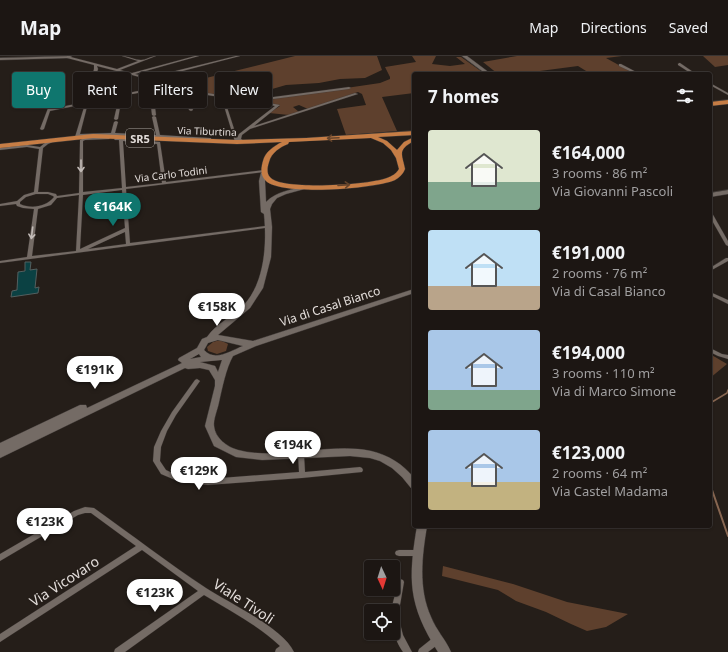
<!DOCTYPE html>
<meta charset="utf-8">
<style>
body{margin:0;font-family:"Noto Sans",sans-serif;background:#292321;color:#f1f3f6;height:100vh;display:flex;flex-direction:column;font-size:15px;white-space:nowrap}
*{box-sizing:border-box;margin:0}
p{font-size:13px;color:#a09fa0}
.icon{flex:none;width:22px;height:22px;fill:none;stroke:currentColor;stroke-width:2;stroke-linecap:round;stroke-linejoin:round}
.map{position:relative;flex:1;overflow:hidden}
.side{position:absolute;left:412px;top:16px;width:300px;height:456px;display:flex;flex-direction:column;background:#1c1613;border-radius:4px;box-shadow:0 1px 3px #0004,0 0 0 1px #3a3533}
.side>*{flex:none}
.guide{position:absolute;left:12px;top:16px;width:340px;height:36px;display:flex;gap:8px}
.needle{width:26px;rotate:176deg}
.fabs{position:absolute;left:364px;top:504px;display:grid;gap:8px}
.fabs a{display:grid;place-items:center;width:36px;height:36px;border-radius:4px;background:#1c1613;box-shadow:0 1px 3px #0004,0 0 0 1px #3a3533;font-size:20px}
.price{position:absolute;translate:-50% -34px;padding:0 9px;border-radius:14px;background:#fff;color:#222;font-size:13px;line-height:26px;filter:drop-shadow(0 1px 2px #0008)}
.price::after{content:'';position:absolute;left:50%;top:24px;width:12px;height:9px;margin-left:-6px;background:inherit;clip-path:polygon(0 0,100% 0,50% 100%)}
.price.selected{background:#0f766e;color:#fff}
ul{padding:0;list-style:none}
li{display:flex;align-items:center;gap:12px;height:100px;padding:0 16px}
li span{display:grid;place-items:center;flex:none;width:112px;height:80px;border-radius:4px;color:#555}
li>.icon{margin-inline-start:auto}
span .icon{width:48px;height:48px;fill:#fffc;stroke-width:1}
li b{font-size:17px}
h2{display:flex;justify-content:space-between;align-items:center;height:48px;padding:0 16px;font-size:17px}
.chip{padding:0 14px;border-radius:4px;background:#1c1613;box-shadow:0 1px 3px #0004,0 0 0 1px #3a3533;font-size:14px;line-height:36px}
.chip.selected{background:#0f766e;color:#fff}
header{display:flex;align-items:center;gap:24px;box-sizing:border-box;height:56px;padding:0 20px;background:#1c1613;border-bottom:1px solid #3a3533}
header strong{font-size:19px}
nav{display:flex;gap:22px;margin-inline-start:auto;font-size:14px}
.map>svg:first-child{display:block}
.green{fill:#5e402d}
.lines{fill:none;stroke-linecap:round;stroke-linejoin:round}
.stream-far1{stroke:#876651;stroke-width:1.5}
.stream{stroke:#876651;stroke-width:2}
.building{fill:#0b4143;stroke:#535f5f}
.street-casing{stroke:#413b38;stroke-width:0.5}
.secondary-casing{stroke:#413b38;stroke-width:1}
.primary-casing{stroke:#413b38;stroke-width:1}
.street{fill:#746b65;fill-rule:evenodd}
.secondary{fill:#746b65;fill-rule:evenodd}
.primary{fill:#c67d45;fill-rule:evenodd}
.oneway{stroke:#65442b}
.oneway2{stroke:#c2bbb7}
.labels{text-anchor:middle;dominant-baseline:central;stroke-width:3.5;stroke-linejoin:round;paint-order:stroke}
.far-street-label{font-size:10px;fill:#e3ddda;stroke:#251e19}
.shield{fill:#251e19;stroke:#aaa4a0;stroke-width:1}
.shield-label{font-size:11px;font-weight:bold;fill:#e3ddda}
.street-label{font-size:12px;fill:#e3ddda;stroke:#251e19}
.near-street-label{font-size:14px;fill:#e3ddda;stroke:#251e19}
</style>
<header>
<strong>Map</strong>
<nav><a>Map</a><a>Directions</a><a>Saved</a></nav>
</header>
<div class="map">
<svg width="728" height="596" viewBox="0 0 728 596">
<rect width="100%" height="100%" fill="#251e19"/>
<!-- green -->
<g class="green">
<path d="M295 0H377L382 14 365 22 340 23 319 27 286 29 238 43 205 38 187 32 206 22Z"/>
<path d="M412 0H436L432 8 450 10 465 8 456 1H461L485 18H414V37L382 41 397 75 346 79 337 53 366 49 362 38 358 36 308 53 299 49 293 51 299 56 289 59 269 57 280 50 258 45 380 27 390 23V21L385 11 416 6Z"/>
<path d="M517 0H622L606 2 635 18H591L578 10 517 18H498L483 6Z"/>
<path d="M703 0H728V9L715 11Z"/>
<path d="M220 284 228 288 226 295 217 298 208 295 207 291 213 286Z"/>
<path d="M710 298 727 308 710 322Z"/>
<path d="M443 510 513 528 567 546 628 558 606 571 587 575 571 568 546 556 516 545 498 534 442 520Z"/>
</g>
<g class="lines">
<!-- stream-far1 -->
<path class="stream-far1" d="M710 362 712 346 727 337 728 334"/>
<!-- stream -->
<path class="stream" d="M710 401 711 431 728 480"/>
</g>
<!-- building -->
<path class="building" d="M25 206H31L30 214 37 213 35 232 39 231 38 237 11 241 12 235 17 234 18 216 25 215Z"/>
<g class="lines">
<defs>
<g id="street">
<path d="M67 0 117 13 138 5 122 0C128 0 135 4 141 4 146 4 151 0 156 0L120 14 132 17 195 0H199L135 18 151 22V21L236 0H240L152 23 201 36 257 45 256 44 258 43 349 31 351 32 349 33 258 45 280 49 254 70 355 37 358 38 250 73 242 79 241 83 244 85V87H242L238 84 239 86 237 87 235 86 224 50 227 51 237 82 239 78 275 50 201 38 186 34 193 54 191 55 189 54 182 33 172 30 153 34 156 59 154 60 156 61 160 79 210 82H211V84L113 79 79 80 77 82 75 81 85 48 50 55 44 73 42 74 40 73 50 47 53 48 51 53 85 46 94 13V9L67 2ZM97 10 128 18 123 20 119 39 89 45 98 13ZM132 19 168 29 123 38 126 21ZM149 35 152 59 154 60 152 61 156 79 115 77 118 66 116 65 114 66 111 77 80 78 88 47 119 41 114 63 116 64 118 63 122 40Z"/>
<path d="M679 7H680L696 18H692L678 9V8Z"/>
<path d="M619 8H621L640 18H636L619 10Z"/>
<path d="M710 27 728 37V39L710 29Z"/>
<path d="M108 81 110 82 109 83 85 84 83 85V136L122 132 119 84H115L114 83 116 82 160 86 166 126 264 114 266 115 264 116 126 133 130 187 265 170 267 171 265 172 0 207V205L27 201 34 153 23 152 17 150 16 148 0 150V148L17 145 24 139 34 136 39 93 27 91 0 94V92L27 89 40 91C45 87 49 83 55 83V85L48 88 43 92 38 136H48L56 138 57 140 79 137 80 84 84 82ZM123 85 157 88 162 127 126 131ZM122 134 125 172 80 193 83 139ZM36 138H48L53 140 54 141C46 151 31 153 20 148V146L26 141ZM79 139 76 195 32 200 38 153 51 149 57 142ZM125 176 126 188 88 193Z"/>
<path d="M710 156 712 157 728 185V190L726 189 710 161Z"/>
<path d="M726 202H728V205L710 215V212Z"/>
<path d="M710 236 728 244V248L710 239Z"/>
<path d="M710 292 722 298 728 299V303L718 300 710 296Z"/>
<path d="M197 323 200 325 176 359 167 375 161 391 160 405 166 414 181 421 208 423 299 416 298 398 299 396H303L304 398 305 416 360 411 362 412 363 414 362 416 302 422 208 429 180 426 161 418 153 405 154 391 161 375 172 356 195 324Z"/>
<path d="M85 451 94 452C132 479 168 507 206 532 229 547 283 572 294 596H275L276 593 280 590C258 569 230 555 204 539L125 596H114L115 593 198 535 142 494 0 586V578L136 490 91 457H85L78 459 0 505V498L74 455Z"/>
<path d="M399 494H417L420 495 421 497 420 499 417 500H399L396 499 395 497 396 495Z"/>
<path d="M400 523 403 524 404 526 399 555 400 567 403 579 412 596H403C393 581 393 573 393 555H391C392 549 394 543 395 538 396 533 396 528 397 524Z"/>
<path d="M437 580 440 581 441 584 440 587 428 596H418L419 593 434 581Z"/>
</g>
<g id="secondary">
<path d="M72 0 68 2 0 4V2Z"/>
<path d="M462 0H467L491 18H486Z"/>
<path d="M264 115 267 117 265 125 266 146C277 135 291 134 305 130L308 132 286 138 277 142 272 148 270 153 272 171 271 201 263 232 250 252 218 279 253 285 414 233V237L256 290 233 300C226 312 222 333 219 346 218 352 213 364 214 370 215 382 227 391 238 394 280 405 329 386 371 395 388 399 403 408 414 422V433L411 432 402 421 392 412 380 405 370 402 350 400 262 404 236 401 214 390 205 370 215 330V324L209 314 200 312 188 313 185 312 0 402V387L80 349H86L87 352 182 307 178 304 179 302 197 292 202 283 207 281C216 268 233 260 244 249 265 226 267 187 264 158L261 156 259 125 261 117ZM218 284 243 290C230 295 215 306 204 294L208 287ZM199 298 201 301 190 303ZM222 304 218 316 215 310 200 306Z"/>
<path d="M728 134V138L710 141V137Z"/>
<path d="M417 470H427C422 500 418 532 431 561 436 574 446 584 451 596H438C408 548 408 524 417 470Z"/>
</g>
<g id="primary">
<path d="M728 44V48L710 50V46Z"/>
<path d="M414 75V79L378 81 387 85 397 94 404 86 414 81V85C397 94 402 98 405 113 403 118 400 121 395 124 375 133 282 140 266 125 260 120 261 112 263 105 265 96 274 90 282 86L237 88 93 82 0 92V88L93 78 237 84 306 82ZM371 82 383 87 391 94 396 102 399 113C396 118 392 120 387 122 369 129 287 134 272 123 266 119 267 112 269 106 271 97 280 91 288 88L289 86Z"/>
</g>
</defs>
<!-- street casing -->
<use href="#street" class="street-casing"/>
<!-- secondary casing -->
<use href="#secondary" class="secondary-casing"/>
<!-- primary casing -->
<use href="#primary" class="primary-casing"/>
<!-- street -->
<use href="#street" class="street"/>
<!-- secondary -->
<use href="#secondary" class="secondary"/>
<!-- primary -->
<use href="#primary" class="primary"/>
</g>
<!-- one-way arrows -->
<defs><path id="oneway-shaft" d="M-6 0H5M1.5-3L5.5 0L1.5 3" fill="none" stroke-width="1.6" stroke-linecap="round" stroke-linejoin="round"/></defs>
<g class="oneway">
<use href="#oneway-shaft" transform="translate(333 82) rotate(177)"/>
<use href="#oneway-shaft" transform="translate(344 129) rotate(-4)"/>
</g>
<g class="oneway2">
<use href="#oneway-shaft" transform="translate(81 110) rotate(90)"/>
<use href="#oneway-shaft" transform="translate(32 177) rotate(97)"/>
</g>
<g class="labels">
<!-- far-street labels -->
<g class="far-street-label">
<text transform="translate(207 75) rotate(2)">Via Tiburtina</text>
<text transform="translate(171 118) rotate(-7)">Via Carlo Todini</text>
</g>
<!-- shield labels -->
<rect class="shield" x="126" y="73" width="28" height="18" rx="3"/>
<g class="shield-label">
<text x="140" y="82">SR5</text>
</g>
<!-- street labels -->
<g class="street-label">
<text transform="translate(330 250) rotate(-18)">Via di Casal Bianco</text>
</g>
<!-- near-street labels -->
<g class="near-street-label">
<text transform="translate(64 525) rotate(-33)">Via Vicovaro</text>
<text transform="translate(244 545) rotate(33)">Viale Tivoli</text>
</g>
</g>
</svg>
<div class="fabs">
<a><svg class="needle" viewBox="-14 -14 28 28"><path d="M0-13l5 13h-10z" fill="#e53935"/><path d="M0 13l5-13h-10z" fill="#a09fa0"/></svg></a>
<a><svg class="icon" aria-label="locate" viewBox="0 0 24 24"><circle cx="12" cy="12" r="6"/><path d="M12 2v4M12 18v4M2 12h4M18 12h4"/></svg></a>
</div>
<b class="price selected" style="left:113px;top:171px">€164K</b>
<b class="price" style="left:217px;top:271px">€158K</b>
<b class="price" style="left:95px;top:334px">€191K</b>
<b class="price" style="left:293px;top:409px">€194K</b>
<b class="price" style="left:199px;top:435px">€129K</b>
<b class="price" style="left:45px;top:486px">€123K</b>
<b class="price" style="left:155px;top:557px">€123K</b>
<div class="guide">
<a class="chip selected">Buy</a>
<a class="chip">Rent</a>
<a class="chip">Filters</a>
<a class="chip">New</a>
</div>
<section class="side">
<h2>7 homes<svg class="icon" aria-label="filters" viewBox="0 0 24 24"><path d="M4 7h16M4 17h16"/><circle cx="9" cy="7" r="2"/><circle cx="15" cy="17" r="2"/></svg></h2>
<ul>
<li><span style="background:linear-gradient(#dfe7d0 65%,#7fa58c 0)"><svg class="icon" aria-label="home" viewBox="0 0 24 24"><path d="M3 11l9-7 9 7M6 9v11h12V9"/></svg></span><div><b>€164,000</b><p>3 rooms · 86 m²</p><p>Via Giovanni Pascoli</p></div></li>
<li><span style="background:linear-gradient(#bfe0f5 70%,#b9a48a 0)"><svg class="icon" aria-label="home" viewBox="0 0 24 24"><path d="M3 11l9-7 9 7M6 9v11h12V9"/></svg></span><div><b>€191,000</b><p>2 rooms · 76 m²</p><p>Via di Casal Bianco</p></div></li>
<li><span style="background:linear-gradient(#a9c7e8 75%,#7fa58c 0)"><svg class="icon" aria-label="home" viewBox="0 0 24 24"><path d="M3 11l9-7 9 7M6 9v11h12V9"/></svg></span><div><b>€194,000</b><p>3 rooms · 110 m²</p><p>Via di Marco Simone</p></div></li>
<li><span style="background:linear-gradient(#a9c7e8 65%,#c2b280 0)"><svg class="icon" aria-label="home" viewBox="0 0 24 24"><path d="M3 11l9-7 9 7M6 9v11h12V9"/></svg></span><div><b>€123,000</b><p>2 rooms · 64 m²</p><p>Via Castel Madama</p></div></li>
</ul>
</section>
</div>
